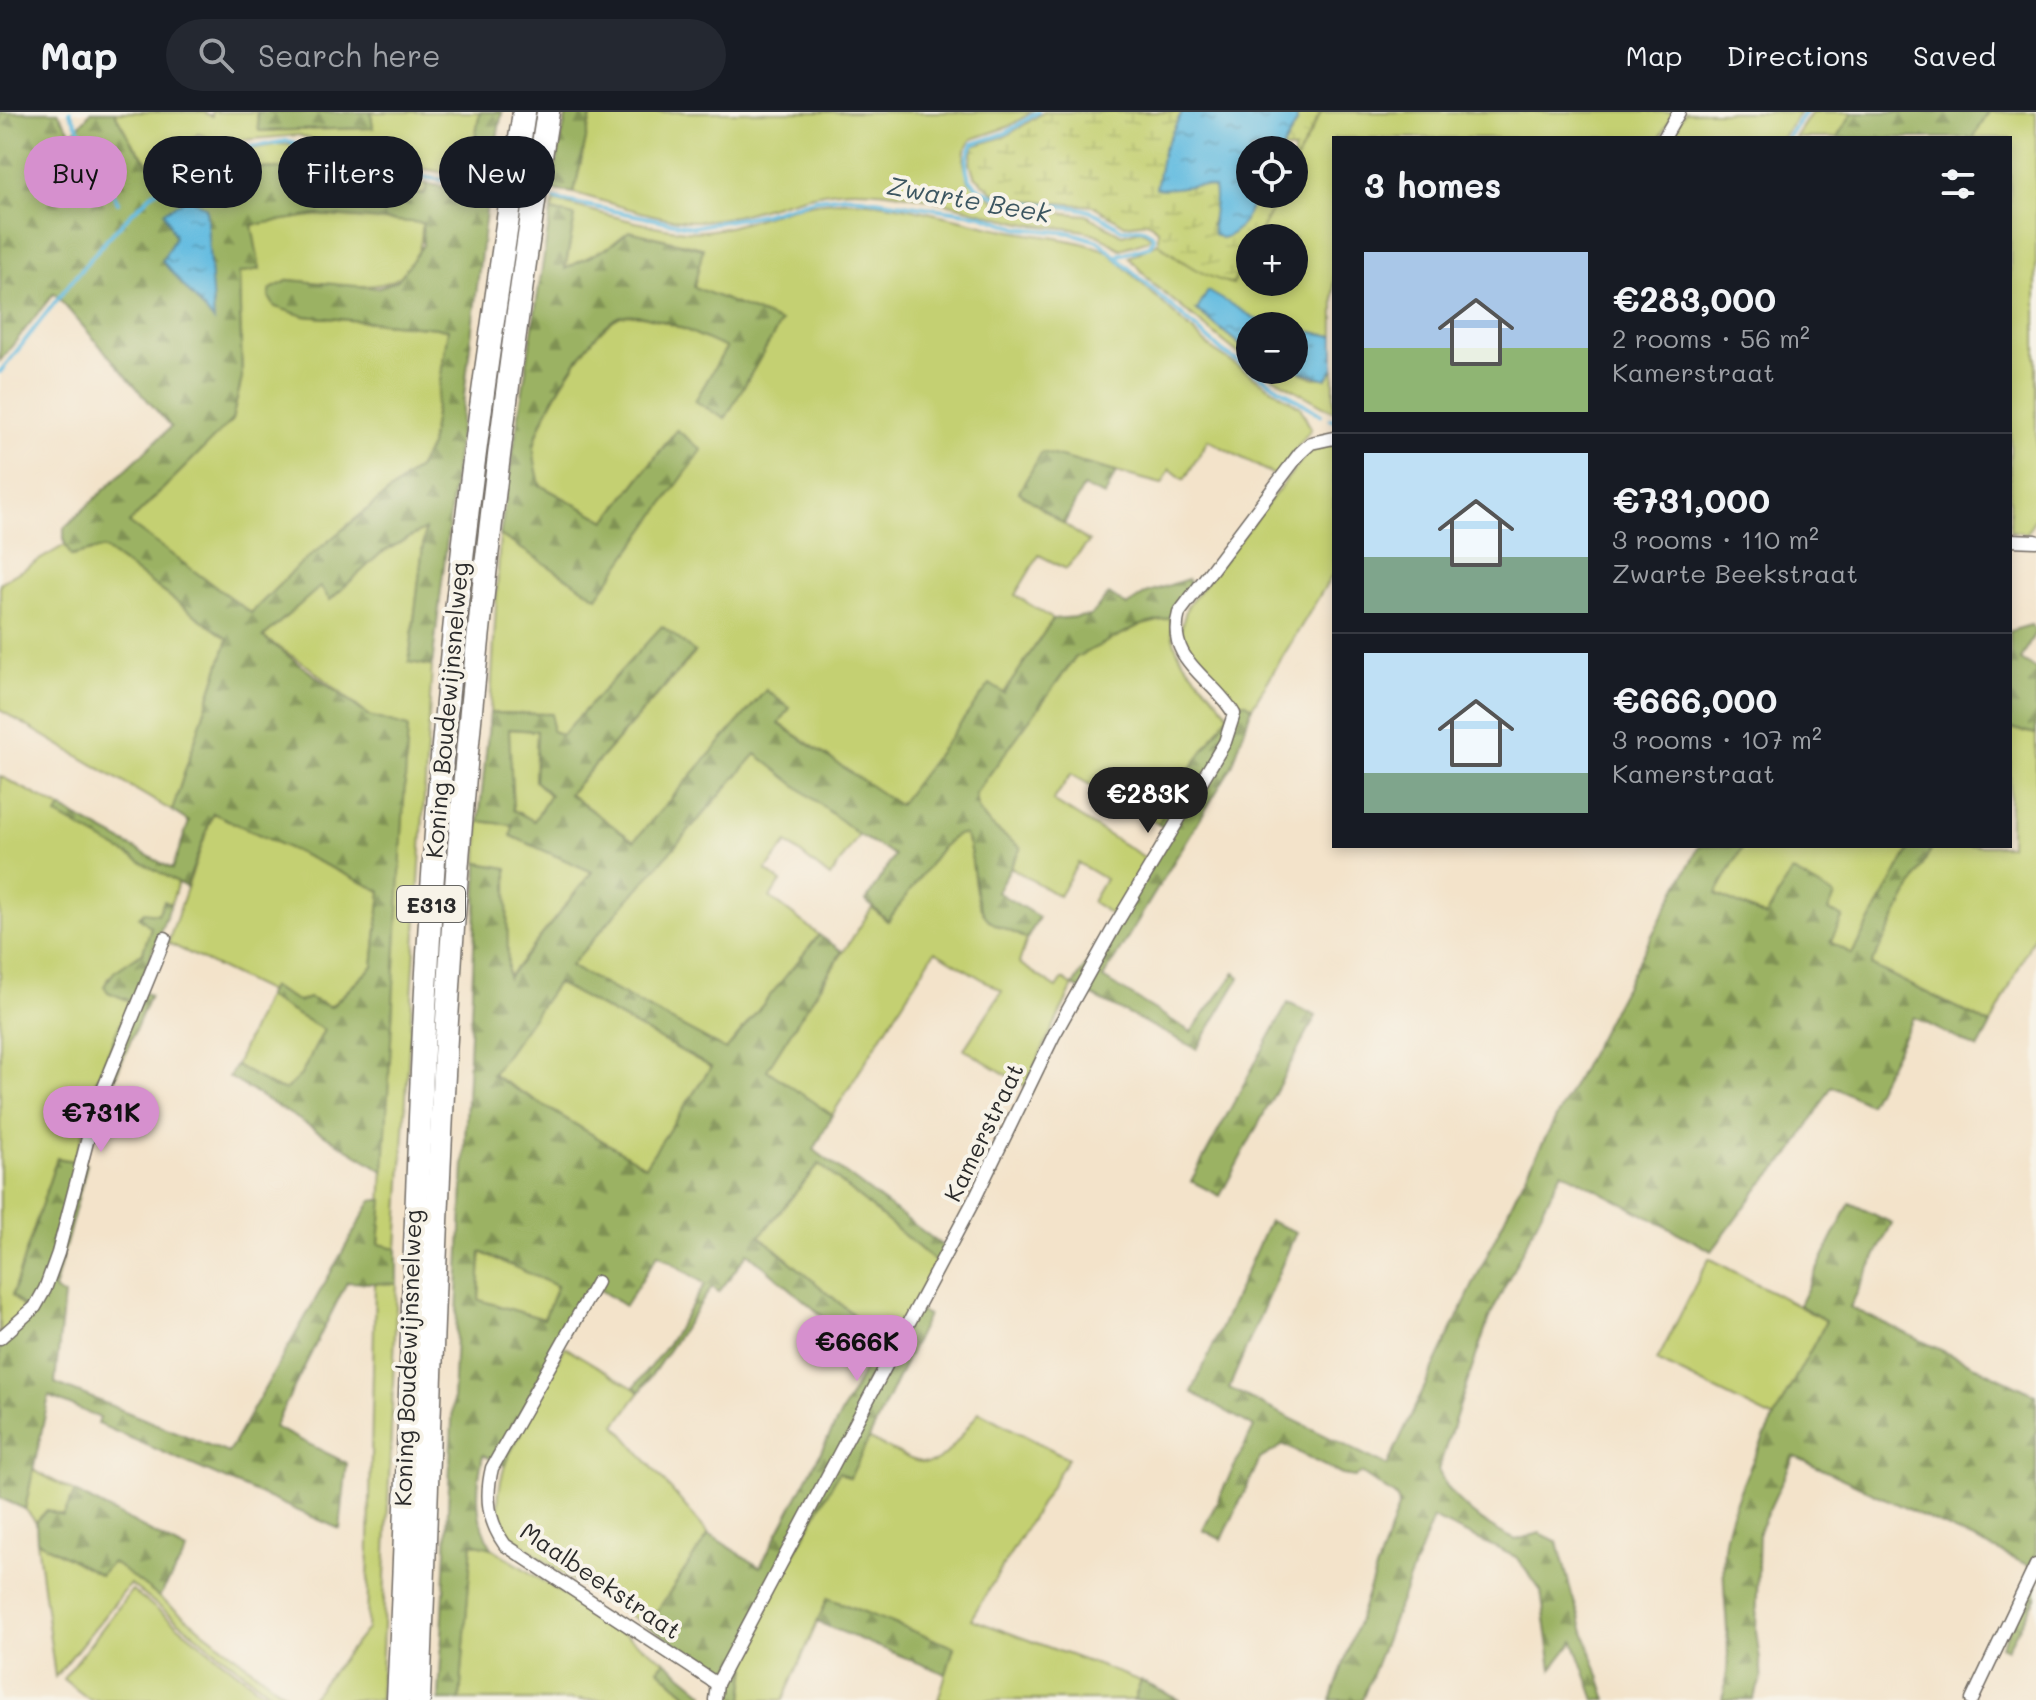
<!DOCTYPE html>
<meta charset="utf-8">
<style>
body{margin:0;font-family:Mali,sans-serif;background:#242831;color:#f1f3f6;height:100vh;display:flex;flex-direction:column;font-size:30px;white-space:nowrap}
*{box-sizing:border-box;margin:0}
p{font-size:26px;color:#9ea1a6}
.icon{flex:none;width:44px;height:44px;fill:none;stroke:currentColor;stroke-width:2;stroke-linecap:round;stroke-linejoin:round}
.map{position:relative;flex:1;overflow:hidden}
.drawer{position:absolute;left:1332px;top:24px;width:680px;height:712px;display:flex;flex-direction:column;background:#171b24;border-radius:0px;box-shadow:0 4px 12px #0003}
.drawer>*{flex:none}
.hud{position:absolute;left:24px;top:24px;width:760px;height:72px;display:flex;gap:16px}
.tools{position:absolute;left:1236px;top:24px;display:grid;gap:16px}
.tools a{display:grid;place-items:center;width:72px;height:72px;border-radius:50%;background:#171b24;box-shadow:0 4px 12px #0003;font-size:40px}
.price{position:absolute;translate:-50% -68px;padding:0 18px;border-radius:28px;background:#d690ce;color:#111;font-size:26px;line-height:52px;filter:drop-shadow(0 2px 4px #0008)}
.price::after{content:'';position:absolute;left:50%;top:48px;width:24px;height:18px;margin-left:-12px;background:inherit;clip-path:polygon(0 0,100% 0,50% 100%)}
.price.current{background:#222;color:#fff}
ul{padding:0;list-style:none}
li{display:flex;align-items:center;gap:24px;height:200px;padding:0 32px}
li+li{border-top:2px solid #363941}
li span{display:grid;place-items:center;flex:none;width:224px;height:160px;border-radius:0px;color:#555}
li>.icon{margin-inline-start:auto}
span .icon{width:96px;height:96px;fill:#fffc;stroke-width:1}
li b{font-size:34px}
h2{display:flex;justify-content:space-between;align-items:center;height:96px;padding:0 32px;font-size:34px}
.chip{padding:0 28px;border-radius:36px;background:#171b24;box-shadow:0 4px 12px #0003;font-size:28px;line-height:72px}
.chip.current{background:#d690ce;color:#111}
header{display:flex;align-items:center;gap:48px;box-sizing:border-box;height:112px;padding:0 40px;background:#171b24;border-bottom:2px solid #363941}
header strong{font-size:38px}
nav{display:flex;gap:44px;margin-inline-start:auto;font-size:28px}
.search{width:560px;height:72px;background:#242831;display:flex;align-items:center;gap:20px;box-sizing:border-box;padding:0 28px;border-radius:44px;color:#9ea1a6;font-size:30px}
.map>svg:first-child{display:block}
.grass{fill:#c4d072;stroke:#787e4e;stroke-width:2}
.forest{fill:url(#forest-firs);stroke:#636e48;stroke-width:2;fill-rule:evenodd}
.wetland{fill:url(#wetland-marsh);stroke:#787e4e;stroke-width:2}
.water{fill:url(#water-ripples);stroke:#467386;stroke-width:2}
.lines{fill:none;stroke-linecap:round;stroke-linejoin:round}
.stream{stroke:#62bbe0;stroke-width:4}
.minor-casing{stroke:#716b63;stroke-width:15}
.motorway-casing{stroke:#716b63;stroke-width:25}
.minor{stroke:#fff;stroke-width:12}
.motorway{stroke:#fff;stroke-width:22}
.labels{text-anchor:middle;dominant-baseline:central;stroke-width:8;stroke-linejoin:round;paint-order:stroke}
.shield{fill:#f7f3e8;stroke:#686764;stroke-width:2}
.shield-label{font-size:22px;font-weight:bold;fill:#2b2b2b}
.street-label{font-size:24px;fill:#2b2b2b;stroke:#f7f3e8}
.water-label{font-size:26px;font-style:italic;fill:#3c5661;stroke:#f7f3e8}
</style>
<header>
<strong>Map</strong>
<div class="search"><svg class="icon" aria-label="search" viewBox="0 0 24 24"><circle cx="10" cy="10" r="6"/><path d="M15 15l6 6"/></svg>Search here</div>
<nav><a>Map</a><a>Directions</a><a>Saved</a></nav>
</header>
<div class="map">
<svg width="2036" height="1588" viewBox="0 0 2036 1588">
<defs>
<pattern id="forest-firs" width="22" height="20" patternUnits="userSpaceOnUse" patternTransform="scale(2)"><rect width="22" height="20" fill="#9bb264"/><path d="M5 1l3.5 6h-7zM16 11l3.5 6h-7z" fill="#7f9153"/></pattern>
<pattern id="wetland-marsh" width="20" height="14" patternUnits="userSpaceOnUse" patternTransform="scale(2)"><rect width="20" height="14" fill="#c4d072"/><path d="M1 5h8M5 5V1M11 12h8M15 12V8" fill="none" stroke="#a9b363"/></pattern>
<pattern id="water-ripples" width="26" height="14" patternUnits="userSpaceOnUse" patternTransform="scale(2)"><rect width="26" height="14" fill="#62bbe0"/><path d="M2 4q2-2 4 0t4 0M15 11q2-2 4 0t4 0" fill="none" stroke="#5198b6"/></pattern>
</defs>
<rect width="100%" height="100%" fill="#f7f3e8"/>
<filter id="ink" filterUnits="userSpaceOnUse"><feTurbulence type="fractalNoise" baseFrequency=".0125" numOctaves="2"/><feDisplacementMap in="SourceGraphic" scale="16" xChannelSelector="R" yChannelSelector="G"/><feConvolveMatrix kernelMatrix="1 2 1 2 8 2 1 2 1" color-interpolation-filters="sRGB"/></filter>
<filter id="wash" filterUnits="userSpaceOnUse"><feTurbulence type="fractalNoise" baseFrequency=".006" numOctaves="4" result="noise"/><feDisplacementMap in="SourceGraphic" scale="32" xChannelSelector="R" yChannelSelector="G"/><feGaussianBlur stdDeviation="1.8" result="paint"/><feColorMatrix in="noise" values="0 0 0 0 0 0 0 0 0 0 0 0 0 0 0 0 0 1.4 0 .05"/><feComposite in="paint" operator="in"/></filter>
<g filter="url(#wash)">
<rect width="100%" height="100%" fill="#f3e3ca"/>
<!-- grass -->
<g class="grass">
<path d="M114 0H203L212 4V0H257L259 19 373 16 371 0H480L468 65 386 50 298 23 222 30 198 22 155 60 132 31Z"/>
<path d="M592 0H1032L1008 15 972 27 965 38 964 51 969 69 996 89 1022 97 1086 103 1122 123 1141 118 1150 124 1149 128 1121 137C1111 133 1104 125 1095 122 1071 113 1047 117 1023 111 968 98 911 78 855 78 800 78 748 109 693 109 658 108 609 90 574 81Z"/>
<path d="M1321 0H1673L1660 26H1334V224C1288 216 1246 203 1197 198L1250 241V251L1154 173 1129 145 1158 131 1181 149 1233 172 1250 139V170H1294V126H1257L1279 82H1294V53Z"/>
<path d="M1685 0H1800L1782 26H1670Z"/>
<path d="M1812 0H1853L1837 26H1795Z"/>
<path d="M1989 0H2036V404L2027 421 2010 419V26H1973Z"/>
<path d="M203 31 229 41 279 32 300 34 377 61 427 72 425 82 397 81 286 57 251 56 245 83 220 87 208 35Z"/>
<path d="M554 89C597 99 641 114 685 119 729 123 773 97 815 91 879 82 945 106 1006 118 1041 125 1074 126 1107 139L1213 238 1300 295 1311 317 1276 364 1208 328 1184 368 1170 357 1162 372 1042 341 1019 380 1089 430 1066 457 1039 443 1015 483 1053 507 1004 581 990 573 899 694 779 611 766 578 634 730 569 682 695 541 561 624 552 619V602L490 601 500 423 597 485 676 318 606 409 539 373C538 361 533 347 534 336 537 307 593 213 621 204 647 197 702 226 727 236L781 210 693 175 703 136 629 119 609 135 565 157 575 105 551 99Z"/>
<path d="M317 103 422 110C424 195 345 173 289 168L304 204 449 217 430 334 419 355 297 455 251 501 128 411 232 308 242 266 239 160 260 157 251 113Z"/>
<path d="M1334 256V300L1260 258 1294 257 1314 266 1328 265Z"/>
<path d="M1334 331V460L1252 595 1237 591 1190 544 1181 517 1187 495 1312 335Z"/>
<path d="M425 417 409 550 432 554 397 1136 379 1133 397 787 369 604 309 555 263 525 320 474 330 488 381 441Z"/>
<path d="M65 433 72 444 103 436 228 527 172 699 0 598V471Z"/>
<path d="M1170 506C1174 559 1203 562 1229 604L1224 612 1183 667 1158 712 1071 662 1053 689 1149 748 1114 804 1092 790 1105 767 1078 751 1059 784 1010 755 1021 736C1002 721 975 708 975 682L1075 545 1138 514Z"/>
<path d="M2010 616 2036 622V820L1991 913 1870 853 1933 734H2010Z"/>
<path d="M508 617 537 619 535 669 550 683 534 709 513 699Z"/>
<path d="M756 641 859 723 830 765 787 731 766 758 781 770 770 785 819 823 727 939 569 854Z"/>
<path d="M0 664 61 696 58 703 178 770 171 792 164 790 158 802 144 801 151 815 143 840 108 866 105 873 108 880 130 889 84 1000 89 1004 74 1049 57 1046 12 1183 26 1199 0 1222Z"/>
<path d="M213 701 381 779 373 854 330 895 309 886 299 890 272 875 269 880 168 831Z"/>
<path d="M479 709 513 713 512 724 592 759 507 867V756L478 751Z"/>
<path d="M957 721 965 723C978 747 971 796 993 811 1003 817 1016 821 1027 827L1019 851 1057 876 1063 867 1073 874 1025 974 964 937 1002 879 935 839 832 1003 766 958 872 796 887 809 942 735Z"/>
<path d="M1743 734H1911L1852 842 1830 830 1842 805 1828 799 1791 760 1766 805 1716 782Z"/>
<path d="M557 871 711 955 645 1054 492 962Z"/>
<path d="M266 885 324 918 301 963 286 978 273 975 236 953Z"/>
<path d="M819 1052 936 1150 898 1218 881 1226 760 1124Z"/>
<path d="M481 1140 557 1174 544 1207 479 1188Z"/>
<path d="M1709 1146 1826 1209 1776 1308 1657 1249Z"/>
<path d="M375 1171 397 1172 380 1588H309L367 1517Z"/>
<path d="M565 1235 640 1280 616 1313 709 1422 647 1514 557 1459 501 1415C485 1358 539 1285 565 1235Z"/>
<path d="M979 1300 1068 1346 971 1507 1141 1569 1134 1588H938L954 1535 828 1486 783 1588H743L748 1542 763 1500 839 1360 850 1365 867 1326C938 1361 931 1365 979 1300Z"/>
<path d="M33 1358 75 1380 63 1404 47 1398 36 1410 25 1397Z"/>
<path d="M37 1429 100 1463 112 1449 293 1588H279L130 1472 55 1565Z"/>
<path d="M472 1430 492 1436 665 1549 658 1557 686 1581 685 1588H452L460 1587Z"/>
<path d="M132 1478 273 1588H90L63 1567Z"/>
</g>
<!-- forest -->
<g class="forest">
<path d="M0 0H58L72 22 91 0H114L132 31 162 69 203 31 208 34 220 87 245 83 242 68 251 56 286 57 397 81 425 82 427 72 488 82 432 554 409 550 425 417 381 441 330 488 320 475 263 525 369 604 408 615 384 1059 229 965 236 953 273 975 285 978 301 963 324 918 266 885 271 875 299 890 309 886 331 895 373 854 381 779 213 701 186 775 57 703 61 696 172 757 189 710 172 699 228 527 103 436 71 444 64 430V416L171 315 54 181 0 249ZM317 103 422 111 423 133 398 168 379 176 289 168 271 177 269 185 275 195 304 204 448 217 430 334 419 355 297 455 251 501 129 411 232 308 242 266 239 161 260 157 252 113Z"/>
<path d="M257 0H371L373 16 259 19Z"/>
<path d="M480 0H502L489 69 468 65Z"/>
<path d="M567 0H592L574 81 551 78Z"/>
<path d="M1853 0H1989L1973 26H1837Z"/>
<path d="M551 99 575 104 565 157 609 135 629 119 703 137 694 175 781 210 725 307 695 289 726 236C702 226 646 196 621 204 593 213 536 307 534 336 533 347 538 361 540 373L606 409 677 318 702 338 597 485 500 423Z"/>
<path d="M1042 340 1116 360 1105 384 1083 375 1064 412 1019 380Z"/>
<path d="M1188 467 1191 473 1170 506 1138 514 1075 546 975 682C975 708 1002 721 1021 736L997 780 1039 805 1027 827C1016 821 1003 817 993 811 968 795 978 748 965 723L957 722 942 735 888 809 866 789 894 743 859 723 756 642 570 854 726 938 819 823 842 839 767 958 832 1003 814 1038 944 1135 936 1150 819 1052 760 1124 881 1226 890 1213 899 1217 912 1196 928 1203 850 1366 839 1360 763 1500 748 1542 743 1588H723L726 1563 647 1514 709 1422 760 1455 871 1245 748 1141 719 1180 712 1175 640 1280 634 1275 668 1232 705 1172 658 1142 625 1194 594 1174 531 1279 540 1284 504 1353 483 1343C476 1374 474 1409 492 1436L472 1431 460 1588H439L478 751 507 756 508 866 592 760 511 724 513 713 479 709 490 601 552 602V619L562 623 662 514 695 540 569 682 634 729 766 578 790 596 779 612 899 693 990 572 1004 581 1053 507 1090 504 1109 482 1127 494 1146 481ZM509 617 537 619 535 669 550 683 534 709 513 698ZM557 871 711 955 645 1054 492 963ZM481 1140 557 1174 544 1207 479 1188Z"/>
<path d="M2031 513 2036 519 2021 548 2036 557V622L2010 616V519Z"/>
<path d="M1245 590 1252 595 1232 654 1103 866 1191 920 1235 861 1240 865 1197 937 1073 874 1167 717 1158 712 1183 667 1237 591Z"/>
<path d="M1699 734H1743L1716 782 1766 805 1792 759 1835 784 1828 799 1843 805 1830 830 1852 842 1911 734H1933L1871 853 1991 913 1978 937 1914 905 1869 992 1832 974 1794 1038 1761 1073 1712 1139 1562 1059 1489 1206 1438 1358C1452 1390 1484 1414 1516 1428L1540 1421 1558 1430 1572 1483 1607 1588H1595L1574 1529 1552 1557 1541 1479 1516 1445 1433 1406 1362 1588H1331L1399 1392 1395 1384 1361 1361 1355 1365 1342 1363 1284 1333 1260 1347 1222 1428 1203 1418 1254 1315 1192 1280 1269 1109 1296 1120 1229 1276 1387 1354 1517 1080Z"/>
<path d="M164 789 171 792 137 878 150 883 97 1008 83 1000 130 889 108 880 104 874 114 860 143 840 151 815 139 805 144 800 158 802Z"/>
<path d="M1288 891 1316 904 1220 1084 1191 1069Z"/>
<path d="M57 1046 87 1052 54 1178 64 1184 55 1271 228 1341 372 1088H383L379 1132 397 1136V1172L347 1170 274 1315 347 1351 340 1417 98 1312 100 1306 49 1284 25 1397 0 1386V1232L32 1204 12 1183Z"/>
<path d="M1850 1091 1892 1111 1850 1195 2036 1283V1457L1794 1344 1759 1419 1756 1518 1762 1565 1753 1588H1722C1736 1538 1720 1487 1724 1437 1729 1376 1797 1266 1826 1209L1799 1193Z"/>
<path d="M75 1380 187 1439 159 1485 112 1450 100 1463 37 1429 36 1410 47 1398 63 1404Z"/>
<path d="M2036 1463V1486L2007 1537 2001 1534Z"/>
<path d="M828 1486 954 1535 946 1562 817 1510Z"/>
<path d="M665 1549 704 1581V1588H685L686 1581 658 1557Z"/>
<path d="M1141 1569 1180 1588H1134Z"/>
</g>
<!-- wetland -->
<g class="wetland">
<path d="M1044 0H1182L1163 39 1188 74 1202 71 1214 76 1217 89 1211 113H1241L1258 82H1279L1257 126H1250V139L1233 172C1203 165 1182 150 1158 131V118L1148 110 1125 113 1094 94 1013 87 993 80 974 63 970 51 974 34 1006 24Z"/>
<path d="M1297 0H1321L1294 53V38H1282L1297 11Z"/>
</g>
<!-- water -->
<g class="water">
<path d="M1182 0H1297V10L1282 38H1250V82H1258C1249 98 1241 123 1221 126L1214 122C1209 106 1218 92 1214 76 1195 68 1176 80 1156 76L1163 39Z"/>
<path d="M189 85 206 96 214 209 162 149 175 125 164 100Z"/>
<path d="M1208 179 1260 209 1279 214H1250V241L1197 198Z"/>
<path d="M1294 217 1334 224V256L1326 267 1294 257Z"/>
</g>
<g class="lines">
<!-- stream -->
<g class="stream">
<path d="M70 0 118 91"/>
<path d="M1038 0 1006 21 973 32C939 94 1045 91 1078 96 1095 99 1108 108 1122 118 1135 116 1146 113 1154 126L1150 134 1119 143"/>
<path d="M1787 26 1805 0"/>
<path d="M214 41 288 29 386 60 486 74"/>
<path d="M555 87 693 115 764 102 816 87 847 84 981 103 1018 116 1071 121 1098 129 1223 240 1321 303"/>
<path d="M0 260C60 187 123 90 206 43"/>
<path d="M1330 307 1334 308"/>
</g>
</g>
</g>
<g filter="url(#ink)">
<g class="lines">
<defs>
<g id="minor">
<path d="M1664 26 1679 0"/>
<path d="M2010 428 2036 429"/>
<path d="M597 1170 492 1356C485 1385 488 1409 505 1433L717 1572"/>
<path d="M0 1226 35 1195 45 1177 58 1141 96 995 165 826"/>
<path d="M715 1588 717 1572 974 1088 1054 923 1116 812 1225 630 1234 602C1214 566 1165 549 1179 501L1300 341 1311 331 1334 326"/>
<path d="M1972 1588 2036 1453"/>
</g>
<g id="motorway">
<path d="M398 1588C414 1263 415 936 445 612 463 407 493 203 524 0"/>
<path d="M419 1588C429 1340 435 1091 451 843 470 561 503 280 548 0"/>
</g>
</defs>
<!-- minor casing -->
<use href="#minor" class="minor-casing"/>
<!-- motorway casing -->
<use href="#motorway" class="motorway-casing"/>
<!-- minor -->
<use href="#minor" class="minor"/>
<!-- motorway -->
<use href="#motorway" class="motorway"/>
</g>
</g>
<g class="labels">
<!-- shield labels -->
<rect class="shield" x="397" y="774" width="68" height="36" rx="6"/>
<g class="shield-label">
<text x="431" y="792">E313</text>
</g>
<!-- street labels -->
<g class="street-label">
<text transform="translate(446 598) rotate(-85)">Koning Boudewijnsnelweg</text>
<text transform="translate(983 1020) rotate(-64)">Kamerstraat</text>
<text transform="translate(407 1246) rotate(-88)">Koning Boudewijnsnelweg</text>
<text transform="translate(601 1468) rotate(34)">Maalbeekstraat</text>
</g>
<!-- water labels -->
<g class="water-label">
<text transform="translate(969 87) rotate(10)">Zwarte Beek</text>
</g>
</g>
</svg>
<div class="tools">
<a><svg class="icon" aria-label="locate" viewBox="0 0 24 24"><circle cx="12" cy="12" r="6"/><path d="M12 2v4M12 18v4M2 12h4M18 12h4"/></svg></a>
<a>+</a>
<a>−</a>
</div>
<b class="price current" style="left:1148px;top:723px">€283K</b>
<b class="price" style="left:101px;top:1042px">€731K</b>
<b class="price" style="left:857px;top:1271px">€666K</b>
<div class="hud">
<a class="chip current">Buy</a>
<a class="chip">Rent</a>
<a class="chip">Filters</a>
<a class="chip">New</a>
</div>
<section class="drawer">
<h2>3 homes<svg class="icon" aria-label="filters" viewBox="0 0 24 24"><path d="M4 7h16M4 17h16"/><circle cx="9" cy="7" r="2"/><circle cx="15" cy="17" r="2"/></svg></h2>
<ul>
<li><span style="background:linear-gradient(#a9c7e8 60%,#8fb573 0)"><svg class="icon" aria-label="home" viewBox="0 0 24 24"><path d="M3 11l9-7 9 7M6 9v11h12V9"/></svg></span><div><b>€283,000</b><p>2 rooms · 56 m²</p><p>Kamerstraat</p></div></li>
<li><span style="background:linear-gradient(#bfe0f5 65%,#7fa58c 0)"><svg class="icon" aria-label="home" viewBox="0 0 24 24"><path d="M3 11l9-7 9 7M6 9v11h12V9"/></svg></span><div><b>€731,000</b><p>3 rooms · 110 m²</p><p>Zwarte Beekstraat</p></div></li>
<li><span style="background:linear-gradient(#bfe0f5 75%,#7fa58c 0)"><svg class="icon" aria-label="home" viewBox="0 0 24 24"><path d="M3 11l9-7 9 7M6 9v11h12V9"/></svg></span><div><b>€666,000</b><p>3 rooms · 107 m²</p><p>Kamerstraat</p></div></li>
</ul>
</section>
</div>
